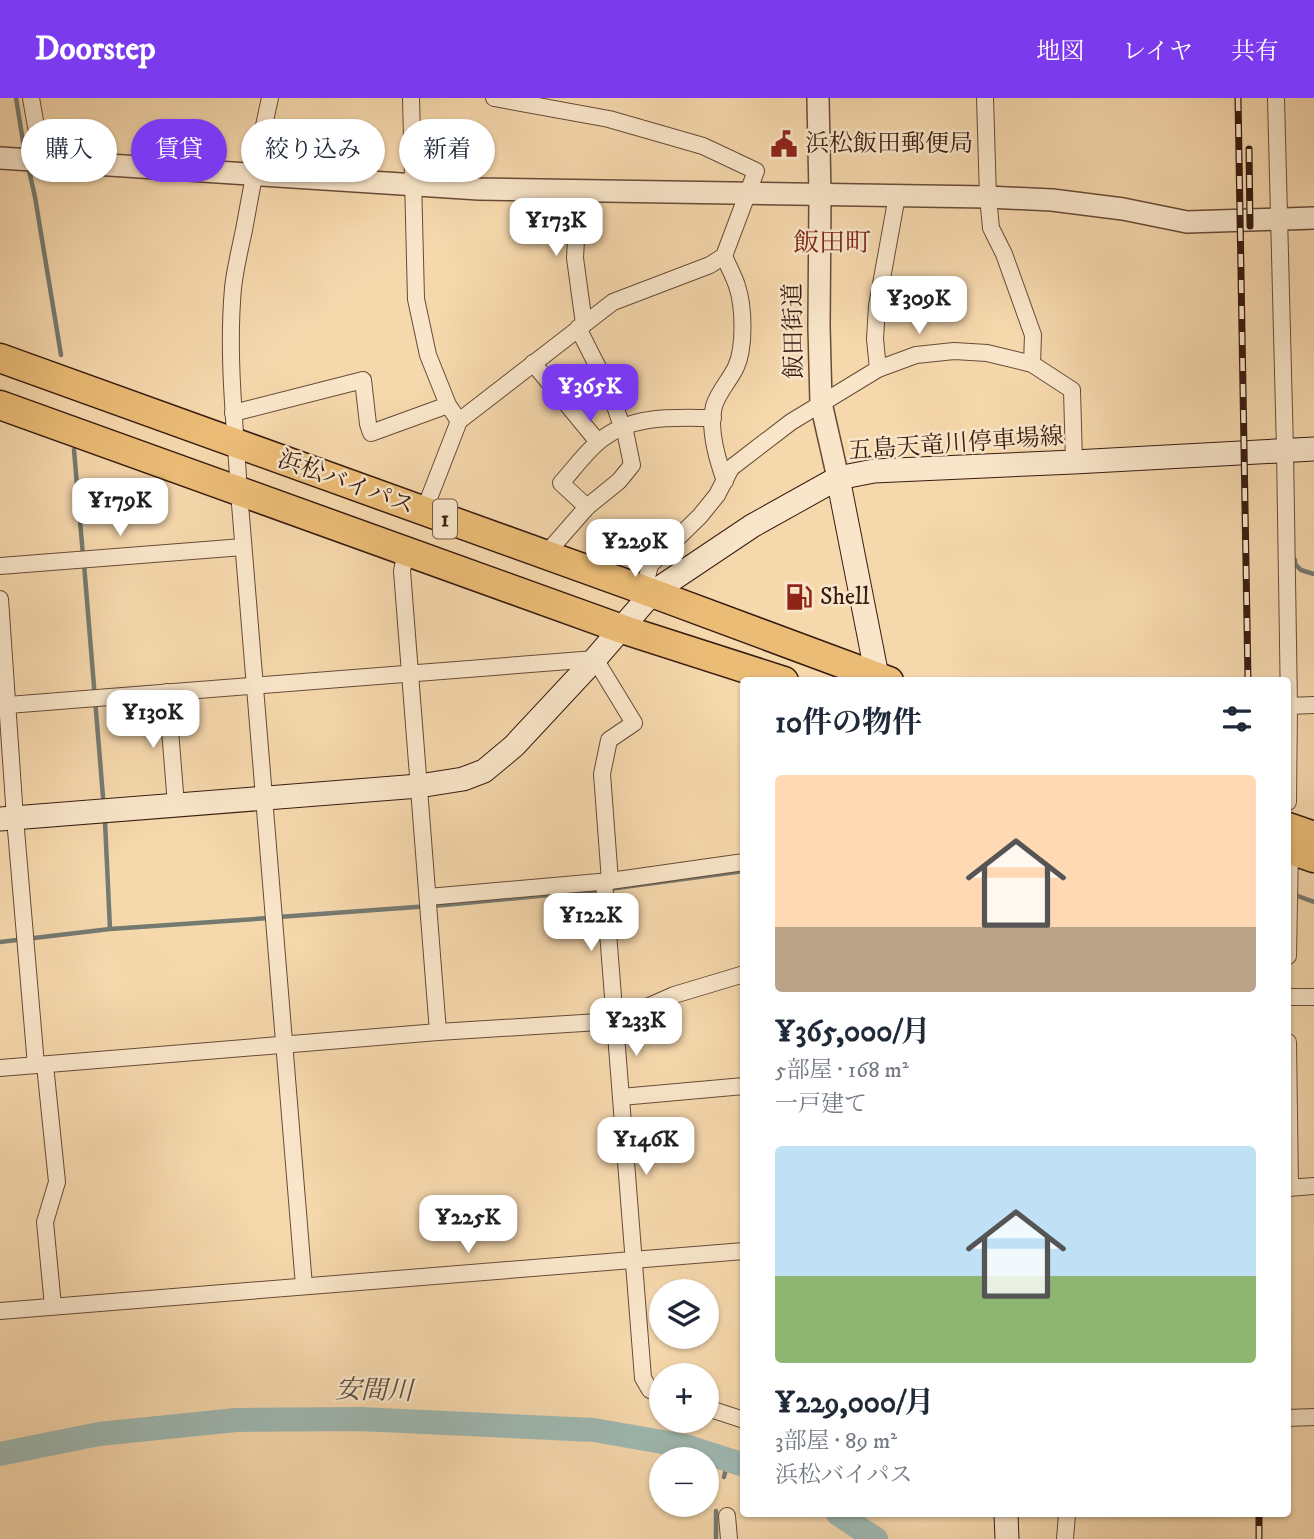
<!DOCTYPE html>
<html lang="ja">
<meta charset="utf-8">
<style>
body{margin:0;font-family:"IM FELL DW Pica","Noto Serif JP",serif;background:#f2f2f3;color:#1f2937;height:100vh;display:flex;flex-direction:column;font-size:26px;white-space:nowrap}
*{box-sizing:border-box;margin:0}
p{font-size:23px;color:#747a83}
.icon{flex:none;width:38px;height:38px;fill:none;stroke:currentColor;stroke-width:2;stroke-linecap:round;stroke-linejoin:round}
.map{position:relative;flex:1;overflow:hidden}
.details{position:absolute;left:740px;top:579px;width:551px;height:840px;display:flex;flex-direction:column;background:#fff;border-radius:7px;box-shadow:0 2px 5px #0004}
.details>*{flex:none}
.top-card{position:absolute;left:21px;top:21px;width:614px;height:63px;display:flex;gap:14px}
.buttons{position:absolute;left:649px;top:1181px;display:grid;gap:14px}
.buttons a{display:grid;place-items:center;width:70px;height:70px;border-radius:50%;background:#fff;box-shadow:0 2px 5px #0004;font-size:35px}
.price{position:absolute;translate:-50% -60px;padding:0 16px;border-radius:14px;background:#fff;color:#222;font-size:23px;line-height:46px;filter:drop-shadow(0 2px 4px #0008)}
.price::after{content:'';position:absolute;left:50%;top:42px;width:21px;height:16px;margin-left:-10px;background:inherit;clip-path:polygon(0 0,100% 0,50% 100%)}
.price.current{background:#7c3aed;color:#fff}
ul{padding:0;list-style:none}
li{display:grid;align-content:center;gap:14px;height:371px;padding:0 35px}
li span{display:grid;place-items:center;height:217px;border-radius:7px;color:#555}
li>.icon{margin-inline-start:auto}
span .icon{width:126px;height:126px;fill:#fffc;stroke-width:1}
li b{font-size:30px}
h2{display:flex;justify-content:space-between;align-items:center;height:84px;padding:0 35px;font-size:30px}
.chip{padding:0 24px;border-radius:32px;background:#fff;box-shadow:0 2px 5px #0004;font-size:24px;line-height:63px}
.chip.current{background:#7c3aed;color:#fff}
header{display:flex;align-items:center;gap:42px;box-sizing:border-box;height:98px;padding:0 35px;background:#7c3aed;color:#fff}
header strong{font-size:33px}
nav{display:flex;gap:38px;margin-inline-start:auto;font-size:24px}
.map>svg:first-child{display:block}
.lines{fill:none;stroke-linecap:round;stroke-linejoin:round}
.stream{stroke:#757a71;stroke-width:4.5}
.river{stroke:#9eb8b2;stroke-width:24}
.minor-casing{stroke:#684b37;stroke-width:18}
.tertiary-casing{stroke:#684b37;stroke-width:24}
.secondary-casing{stroke:#381c10;stroke-width:25}
.trunk-casing{stroke:#381c10;stroke-width:31}
.minor{stroke:#f9e6ca;stroke-width:16}
.tertiary{stroke:#f9e6ca;stroke-width:21}
.secondary{stroke:#f9e6ca;stroke-width:23}
.trunk{stroke:#ebbc76;stroke-width:28}
.rail-casing{stroke:#381c10;stroke-width:7}
.rail{stroke:#f9e6ca;stroke-width:4.5;stroke-dasharray:13;stroke-linecap:butt}
.labels{text-anchor:middle;dominant-baseline:central;stroke-width:5;stroke-linejoin:round;paint-order:stroke}
.shield{fill:#f9e6ca;stroke:#725948;stroke-width:2}
.shield-label{font-size:23px;font-weight:bold;fill:#381c10}
.poi-label{font-size:24px;fill:#381c10;stroke:#f9e6ca;text-anchor:start}
.street-label{font-size:24px;fill:#381c10;stroke:#f9e6ca}
.neighbourhood-label{font-size:26px;fill:#7a1f14;stroke:#f9e6ca}
.water-label{font-size:26px;font-style:italic;fill:#574b41;stroke:#f9e6ca}
</style>
<header>
<strong>Doorstep</strong>
<nav><a>地図</a><a>レイヤ</a><a>共有</a></nav>
</header>
<div class="map">
<svg width="1314" height="1441" viewBox="0 0 1314 1441">
<rect width="100%" height="100%" fill="#f6d8ad"/>
<filter id="stains"><feTurbulence type="fractalNoise" baseFrequency=".00286" numOctaves="4"/><feColorMatrix values="0 0 0 0 .2 0 0 0 0 .09 0 0 0 0 .02 0 0 0 .5 -.17"/></filter>
<radialGradient id="worn" r=".72"><stop offset=".6" stop-color="#630" stop-opacity="0"/><stop offset="1" stop-color="#630" stop-opacity=".3"/></radialGradient>
<g class="lines">
<!-- stream -->
<g class="stream">
<path d="M16 0 25 56"/>
<path d="M28 68 35 99 61 257"/>
<path d="M74 352 83 458"/>
<path d="M1295 462V466L1301 472 1314 476"/>
<path d="M84 466 103 699"/>
<path d="M105 724 110 831"/>
<path d="M609 791 744 773"/>
<path d="M1292 796 1314 804"/>
<path d="M278 819 444 807 601 792"/>
<path d="M0 844 110 831 269 820"/>
<path d="M724 1379 728 1362"/>
<path d="M716 1441V1413"/>
</g>
<!-- river -->
<g class="river">
<path d="M0 1356 99 1336 236 1322 360 1321 594 1332 685 1348 744 1367"/>
<path d="M838 1416 876 1441"/>
</g>
<defs>
<g id="minor">
<path d="M31 0 42 63"/>
<path d="M270 0C260 44 252 88 244 132 240 151 235 171 233 190 227 258 235 326 239 394L304 1188"/>
<path d="M411 0 416 201 428 257 448 307 459 323"/>
<path d="M985 0 988 99 991 130 1004 156 1033 237 1032 266"/>
<path d="M1276 0 1285 352 1289 608 1288 704"/>
<path d="M579 92 575 160 584 226"/>
<path d="M724 158C728 168 734 178 737 188 744 209 745 249 736 269 730 282 718 294 714 308 708 331 717 361 725 383"/>
<path d="M578 230 610 293 622 329"/>
<path d="M533 265 598 344"/>
<path d="M878 271 875 241 877 208 897 98"/>
<path d="M233 315 363 282 368 326 371 335 448 307"/>
<path d="M587 409 561 385C573 372 588 351 602 341 634 316 674 320 713 320"/>
<path d="M424 413 459 323 613 204 710 167 724 158 756 73 703 48 609 21 494 0"/>
<path d="M406 453 402 473 438 934"/>
<path d="M545 457 587 409 619 383 632 367 624 328"/>
<path d="M0 468 243 449"/>
<path d="M644 492 650 467 700 418 717 397 731 370 791 324 878 271 916 257 954 253 987 255 1032 266 1072 292 1074 364"/>
<path d="M0 501 15 720 36 967"/>
<path d="M167 594 176 707"/>
<path d="M8 607 595 561 634 625 609 642 602 676 610 783"/>
<path d="M1288 608 1314 607"/>
<path d="M604 784 643 1280 650 1292 662 1296"/>
<path d="M428 799 610 783 744 764"/>
<path d="M1288 858 1290 751"/>
<path d="M1288 899H1314"/>
<path d="M1288 944 1290 1090"/>
<path d="M45 967 57 1084 45 1124 53 1208"/>
<path d="M0 970 438 934 615 923 674 897 744 876"/>
<path d="M621 999 744 988"/>
<path d="M1288 1090 1314 1088"/>
<path d="M0 1213 744 1153"/>
<path d="M707 1310 744 1322"/>
<path d="M1288 1320 1314 1319"/>
<path d="M727 1418 729 1441"/>
<path d="M1065 1441 1067 1416"/>
</g>
<g id="tertiary">
<path d="M818 0 820 97 819 229 821 305 838 380"/>
<path d="M0 60 479 91 988 99 1052 102 1123 111 1187 124 1314 120"/>
</g>
<g id="secondary">
<path d="M838 380 878 583"/>
<path d="M0 721 419 688 463 681 484 673 514 648 595 561 652 495 752 428 838 380 874 373 1074 364 1314 351"/>
<path d="M1006 1416 1007 1441"/>
</g>
<g id="trunk">
<path d="M0 260 652 495 889 583"/>
<path d="M0 307 622 531 784 583"/>
<path d="M1288 729 1314 738"/>
<path d="M1288 751 1314 760"/>
</g>
</defs>
<!-- minor casing -->
<use href="#minor" class="minor-casing"/>
<!-- tertiary casing -->
<use href="#tertiary" class="tertiary-casing"/>
<!-- secondary casing -->
<use href="#secondary" class="secondary-casing"/>
<!-- trunk casing -->
<use href="#trunk" class="trunk-casing"/>
<!-- minor -->
<use href="#minor" class="minor"/>
<!-- tertiary -->
<use href="#tertiary" class="tertiary"/>
<!-- secondary -->
<use href="#secondary" class="secondary"/>
<!-- trunk -->
<use href="#trunk" class="trunk"/>
<defs>
<g id="rail">
<path d="M1238 0 1248 583"/>
<path d="M1249 51 1250 128"/>
<path d="M1259 1441V1416"/>
</g>
</defs>
<!-- rail casing -->
<use href="#rail" class="rail-casing"/>
<!-- rail -->
<use href="#rail" class="rail"/>
</g>
<!-- icons -->
<defs>
<symbol id="civic-bare" viewBox="-9 -9 18 18"><path d="M-.6-6.5H3V-4.5H.6V-3L4-1V1h2V6H-6V1h2V-1L-.6-3ZM-1.2 2.5V6h2.4V2.5Z" fill="#8f2418" stroke="#f9e6ca" stroke-width="2.5" paint-order="stroke"/></symbol>
<symbol id="fuel-bare" viewBox="-9 -9 18 18"><path d="M-5.5-6h7V0h2V4h1.3V-2.5L3-4.5l.8-.8L6-3V5H2.5V1h-1V6h-7ZM-4.2-4.7v3.2H.2V-4.7Z" fill="#8f2418" stroke="#f9e6ca" stroke-width="2.5" paint-order="stroke"/></symbol>
</defs>
<g fill-rule="evenodd">
<use href="#civic-bare" x="765" y="27" width="38" height="38"/>
<use href="#fuel-bare" x="780" y="480" width="38" height="38"/>
</g>
<g class="labels">
<!-- shield labels -->
<rect class="shield" x="433" y="401.5" width="24" height="39" rx="5"/>
<g class="shield-label">
<text x="445" y="421">1</text>
</g>
<!-- poi labels -->
<g class="poi-label">
<text x="805" y="46">浜松飯田郵便局</text>
<text x="820" y="499">Shell</text>
</g>
<!-- street labels -->
<g class="street-label">
<text transform="translate(794 233) rotate(-91)">飯田街道</text>
<text transform="translate(956 346) rotate(-4)">五島天竜川停車場線</text>
<text transform="translate(346 385) rotate(20)">浜松バイパス</text>
</g>
<!-- neighbourhood labels -->
<g class="neighbourhood-label">
<text x="832" y="145">飯田町</text>
</g>
<!-- water labels -->
<g class="water-label">
<text transform="translate(374 1293) rotate(1)">安間川</text>
</g>
</g>
<rect width="100%" height="100%" filter="url(#stains)"/>
<rect width="100%" height="100%" fill="url(#worn)"/>
</svg>
<div class="buttons">
<a><svg class="icon" aria-label="layers" viewBox="0 0 24 24"><path d="M12 4l9 5-9 5-9-5zM3 14l9 5 9-5"/></svg></a>
<a>+</a>
<a>−</a>
</div>
<b class="price" style="left:556px;top:160px">¥173K</b>
<b class="price" style="left:919px;top:238px">¥309K</b>
<b class="price current" style="left:590px;top:326px">¥365K</b>
<b class="price" style="left:120px;top:440px">¥179K</b>
<b class="price" style="left:635px;top:481px">¥229K</b>
<b class="price" style="left:153px;top:652px">¥130K</b>
<b class="price" style="left:591px;top:855px">¥122K</b>
<b class="price" style="left:636px;top:960px">¥233K</b>
<b class="price" style="left:646px;top:1079px">¥146K</b>
<b class="price" style="left:468px;top:1157px">¥225K</b>
<div class="top-card">
<a class="chip">購入</a>
<a class="chip current">賃貸</a>
<a class="chip">絞り込み</a>
<a class="chip">新着</a>
</div>
<section class="details">
<h2>10件の物件<svg class="icon" aria-label="filters" viewBox="0 0 24 24"><path d="M4 7h16M4 17h16"/><circle cx="9" cy="7" r="2"/><circle cx="15" cy="17" r="2"/></svg></h2>
<ul>
<li><span style="background:linear-gradient(#ffd9b3 70%,#b9a48a 0)"><svg class="icon" aria-label="home" viewBox="0 0 24 24"><path d="M3 11l9-7 9 7M6 9v11h12V9"/></svg></span><div><b>¥365,000/月</b><p>5部屋 · 168 m²</p><p>一戸建て</p></div></li>
<li><span style="background:linear-gradient(#bfe0f5 60%,#8fb573 0)"><svg class="icon" aria-label="home" viewBox="0 0 24 24"><path d="M3 11l9-7 9 7M6 9v11h12V9"/></svg></span><div><b>¥229,000/月</b><p>3部屋 · 89 m²</p><p>浜松バイパス</p></div></li>
</ul>
</section>
</div>
